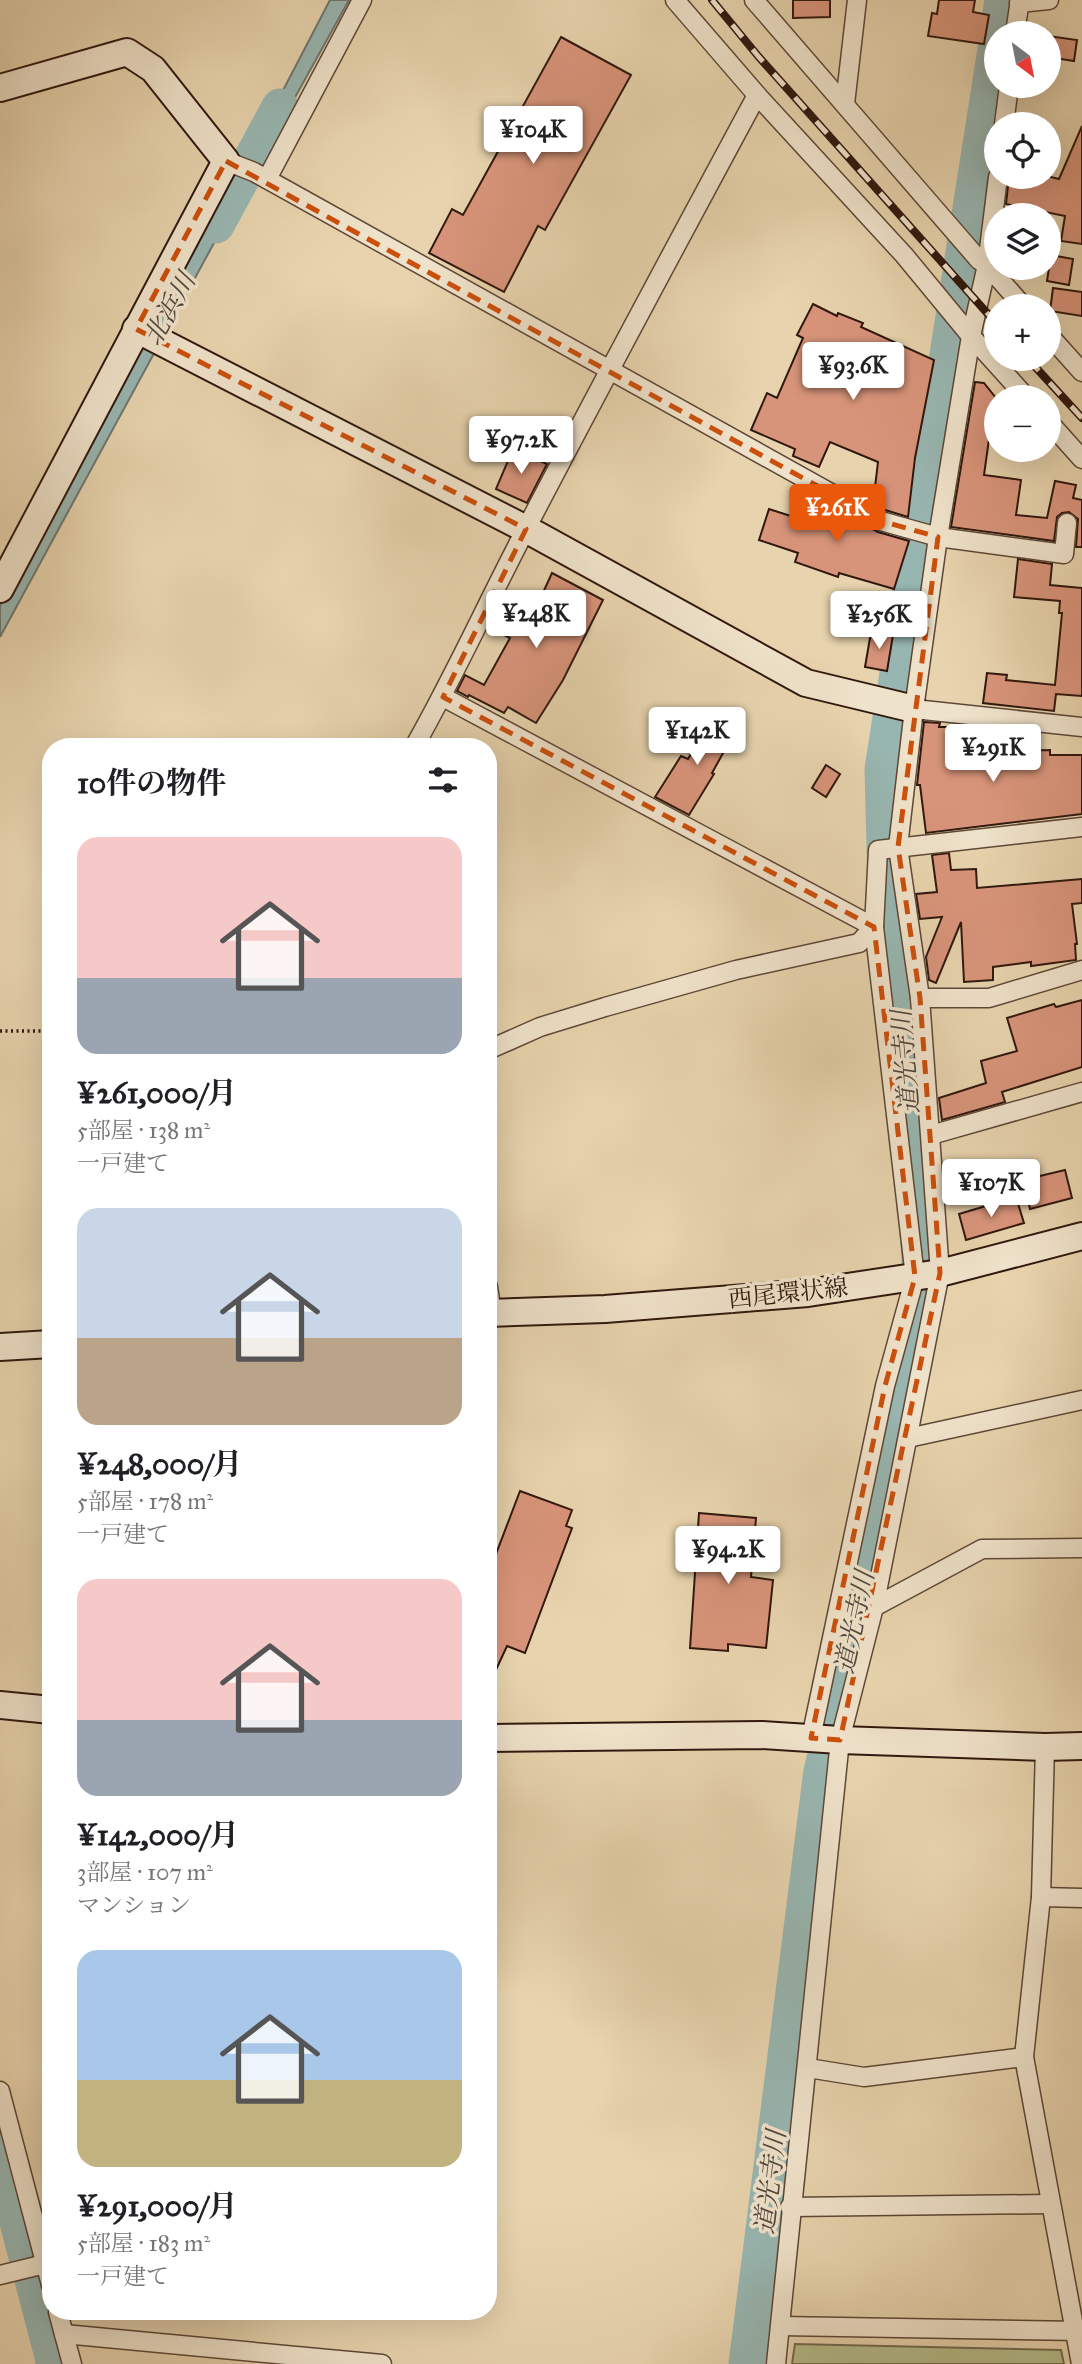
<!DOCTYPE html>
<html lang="ja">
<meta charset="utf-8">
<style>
body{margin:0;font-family:"IM FELL Great Primer","Noto Serif JP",serif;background:#f6f6f6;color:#202124;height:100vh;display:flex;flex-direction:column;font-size:26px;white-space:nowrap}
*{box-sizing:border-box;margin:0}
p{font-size:23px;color:#757577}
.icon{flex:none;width:38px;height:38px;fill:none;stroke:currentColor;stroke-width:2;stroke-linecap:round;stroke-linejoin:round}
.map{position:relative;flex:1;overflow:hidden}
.details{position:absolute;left:42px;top:738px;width:455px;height:1582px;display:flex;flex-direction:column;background:#fff;border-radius:28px;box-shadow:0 7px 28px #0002}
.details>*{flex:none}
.needle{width:46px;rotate:148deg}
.tools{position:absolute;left:984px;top:21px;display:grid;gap:14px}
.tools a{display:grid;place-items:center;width:77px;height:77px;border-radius:50%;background:#fff;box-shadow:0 7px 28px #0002;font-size:35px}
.price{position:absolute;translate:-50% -60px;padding:0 16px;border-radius:7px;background:#fff;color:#222;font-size:23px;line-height:46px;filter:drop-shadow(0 2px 4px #0008)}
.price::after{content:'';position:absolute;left:50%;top:42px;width:21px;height:16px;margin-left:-10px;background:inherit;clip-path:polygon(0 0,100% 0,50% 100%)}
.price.on{background:#ea580c;color:#fff}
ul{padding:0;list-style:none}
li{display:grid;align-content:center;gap:14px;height:371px;padding:0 35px}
li span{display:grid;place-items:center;height:217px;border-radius:21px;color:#555}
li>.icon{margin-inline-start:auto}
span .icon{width:126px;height:126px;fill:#fffc;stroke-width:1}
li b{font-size:30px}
h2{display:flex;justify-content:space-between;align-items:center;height:84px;padding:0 35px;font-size:30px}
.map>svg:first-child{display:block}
.green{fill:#b5bc8a;stroke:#736a4c;stroke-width:2}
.water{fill:#98b6b1;stroke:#6f7770;stroke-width:2}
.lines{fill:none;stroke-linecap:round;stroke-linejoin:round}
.river{stroke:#98b6b1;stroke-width:37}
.building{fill:#d8947a;stroke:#31180e;stroke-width:2}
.street-casing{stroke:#5e4736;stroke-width:21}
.secondary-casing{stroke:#31180e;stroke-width:30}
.path{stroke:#31180e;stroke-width:3.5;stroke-dasharray:2 3.5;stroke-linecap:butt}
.street{stroke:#efe2ca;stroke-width:18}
.secondary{stroke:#efe2ca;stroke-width:26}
.rail-casing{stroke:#31180e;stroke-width:8}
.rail{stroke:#efe2ca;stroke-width:5;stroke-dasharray:16;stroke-linecap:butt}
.marked{fill:none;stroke:#cd4f0c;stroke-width:5;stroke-dasharray:14 9;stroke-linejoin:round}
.labels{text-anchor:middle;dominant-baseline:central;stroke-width:7;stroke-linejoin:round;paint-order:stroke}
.street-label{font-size:24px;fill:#31180e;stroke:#efe2ca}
.water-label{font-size:26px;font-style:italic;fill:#50473f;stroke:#efe2ca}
</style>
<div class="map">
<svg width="1082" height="2364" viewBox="0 0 1082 2364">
<rect width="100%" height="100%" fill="#e7d3ad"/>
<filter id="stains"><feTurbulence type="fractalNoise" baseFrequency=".00286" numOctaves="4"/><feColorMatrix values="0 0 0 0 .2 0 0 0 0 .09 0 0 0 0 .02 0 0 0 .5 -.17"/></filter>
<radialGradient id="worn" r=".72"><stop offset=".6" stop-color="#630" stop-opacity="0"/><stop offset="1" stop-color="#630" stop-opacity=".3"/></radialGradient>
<!-- green -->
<path class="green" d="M795 2344 1061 2350 1064 2364H792Z"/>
<!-- water -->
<g class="water">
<path d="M330 0H349L263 155 253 148Z"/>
<path d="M233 178 246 184 0 637V606Z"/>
<path d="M0 2126 34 2254 22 2257 0 2170Z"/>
</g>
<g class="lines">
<!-- river -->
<g class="river">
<path d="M998 33 1003 0"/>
<path d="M216 225 280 107"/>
<path d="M0 2153 55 2364"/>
<path d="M747 2364 822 1771 835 1720 921 1313 922 1288 903 1021 887 924 883 769 996 49"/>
</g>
</g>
<!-- building -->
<g class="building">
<path d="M793 0H830V17L793 18Z"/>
<path d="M939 0H975L973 12 989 15 984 44 928 36 932 13 937 14Z"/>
<path d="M1048 36 1077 40 1074 61 1048 57Z"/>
<path d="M561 37 631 75 545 230 538 226 504 292 429 253 452 209 463 215Z"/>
<path d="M1082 126V244L1061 241 1065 216 1006 204 1009 177H1051L1059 179Z"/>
<path d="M1051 255 1073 259 1069 285 1047 281Z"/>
<path d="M1053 288 1082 292V316L1050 311Z"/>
<path d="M813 304 837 316 838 313 863 323 861 327 934 360 915 458 908 517 885 510 873 504 878 462 830 442 819 467 793 456 795 449 751 430 767 393 777 398 803 338 797 335Z"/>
<path d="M975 382 984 383 996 398V418L993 432H990L984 475 1021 480 1016 515 1047 518 1055 481 1076 485 1073 498 1082 500V547H1076L1078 519 1069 512 1062 513 1057 517 1054 541 951 527Z"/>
<path d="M513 449 547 464 527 503 496 489Z"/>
<path d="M807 498 831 506 878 532 909 541 894 589 839 573 838 577 795 562 798 553 759 540 769 509 800 519Z"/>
<path d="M1018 559 1052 564 1050 585 1082 588V696L1056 694 1054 711 983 703 987 673 1007 675 1006 680 1055 685 1062 613H1059L1060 601 1014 597Z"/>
<path d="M552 573 603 600 563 680 536 723 508 707 504 713 469 695 468 697 457 691 465 675 484 685 510 638 489 627 501 603 531 619Z"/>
<path d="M871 632 893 635 887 671 865 667Z"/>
<path d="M713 715 737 728 712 773 714 774 689 815 655 797 681 756 688 759Z"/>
<path d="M924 722 940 723 939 727H958L957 753 1050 750V755H1082V814L926 833 920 785H917Z"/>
<path d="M826 765 840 774 826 797 812 788Z"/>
<path d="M949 853 951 870 976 869 977 888 1082 879V903L1072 904 1077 944H1075L1076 960 1031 966V962L993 967V980L964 982 961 922 936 983 929 980 926 957 942 917 920 919 916 894 937 892 932 855Z"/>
<path d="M1082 1000V1067L1002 1092 1005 1102 942 1120 939 1098 986 1083 981 1061 1017 1051 1007 1018 1054 1004 1056 1007Z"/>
<path d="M1065 1170 1072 1198 1030 1209 1023 1180Z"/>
<path d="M1016 1197 1024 1223 966 1240 959 1214Z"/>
<path d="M520 1491 572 1510 566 1526 572 1528 525 1653 507 1646 488 1687V1575Z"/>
<path d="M699 1513 756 1518 751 1577 773 1580 766 1648 728 1644V1651L690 1648Z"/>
</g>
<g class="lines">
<defs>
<g id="street">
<path d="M675 0 757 95 904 255 970 335 1026 397"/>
<path d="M754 0 979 260 987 265 1023 306"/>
<path d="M1019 3 1049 0"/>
<path d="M1015 33 1020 0"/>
<path d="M845 104 857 0"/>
<path d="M1004 124 1009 86"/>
<path d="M226 161 254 172 881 521 938 537 1064 554 1067 523"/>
<path d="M267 179 362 0"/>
<path d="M1048 334 1082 372"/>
<path d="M1048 421 1082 459"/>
<path d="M443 697 874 927 915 1277 885 1386 811 1738"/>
<path d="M914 709 1082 727"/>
<path d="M414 747C455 675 489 599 528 525 603 381 680 238 757 95"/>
<path d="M920 998H989L1082 970"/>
<path d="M488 1050 540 1027 605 1007 736 970 859 943 874 927 878 850 1082 827"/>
<path d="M931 1135 1082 1092"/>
<path d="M488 1287 492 1313"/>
<path d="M908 1438 1082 1400"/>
<path d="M874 1607 982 1549 1082 1548"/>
<path d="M1045 1747 1041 1897 1024 2057 1081 2364"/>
<path d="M1041 1897 1082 1898"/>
<path d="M808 2068 864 2077 1024 2057"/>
<path d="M0 2091 51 2285"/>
<path d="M790 2207 1049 2204"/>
<path d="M0 2275 45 2264"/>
<path d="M58 2312 72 2364"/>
<path d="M781 2326 1082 2331"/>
<path d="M64 2334 382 2364"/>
<path d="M776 2364 840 1740 874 1607 940 1273 920 998 898 847 914 709 938 537 971 336 987 265 998 177"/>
</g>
<g id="secondary">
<path d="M0 88 127 52 153 69 226 161 0 589"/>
<path d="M136 329 526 529 806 683 914 709"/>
<path d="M488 1313 605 1309 808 1293 940 1273 1082 1236"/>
<path d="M0 1347 51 1344"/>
<path d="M0 1705 51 1710"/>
<path d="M488 1738 762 1735 840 1740 1045 1747 1082 1746"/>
</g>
</defs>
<!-- street casing -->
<use href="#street" class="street-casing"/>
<!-- secondary casing -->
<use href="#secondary" class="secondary-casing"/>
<!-- path -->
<path class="path" d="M0 1031H51"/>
<!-- street -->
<use href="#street" class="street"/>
<!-- secondary -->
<use href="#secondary" class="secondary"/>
<defs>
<g id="rail">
<path d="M712 0 758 56 996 323"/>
<path d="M1028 359 1082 418"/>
</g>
</defs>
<!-- rail casing -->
<use href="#rail" class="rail-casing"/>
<!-- rail -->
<use href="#rail" class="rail"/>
</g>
<!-- marked area -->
<path class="marked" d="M226 161 881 521 938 537 898 847 920 998 940 1273 840 1740 811 1738 885 1386 915 1277 874 927 443 697 526 529 136 329Z"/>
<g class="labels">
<!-- street labels -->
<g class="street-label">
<text transform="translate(788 1293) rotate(-6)">西尾環状線</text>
</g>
<!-- water labels -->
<g class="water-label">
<text transform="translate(169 309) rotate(-61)">北浜川</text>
<text transform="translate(905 1062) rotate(-95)">道光寺川</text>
<text transform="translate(854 1622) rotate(-78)">道光寺川</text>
<text transform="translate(770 2182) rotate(-83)">道光寺川</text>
</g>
</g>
<rect width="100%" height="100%" filter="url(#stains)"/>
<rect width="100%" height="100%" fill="url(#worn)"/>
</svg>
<div class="tools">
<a><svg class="needle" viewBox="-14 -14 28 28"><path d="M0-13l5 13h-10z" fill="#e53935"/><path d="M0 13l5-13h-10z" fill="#757577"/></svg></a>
<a><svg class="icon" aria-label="locate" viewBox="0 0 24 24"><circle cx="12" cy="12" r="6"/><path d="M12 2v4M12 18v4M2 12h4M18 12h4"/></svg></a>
<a><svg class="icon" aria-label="layers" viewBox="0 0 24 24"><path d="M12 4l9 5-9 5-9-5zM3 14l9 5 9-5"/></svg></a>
<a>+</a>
<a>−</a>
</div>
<b class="price" style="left:533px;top:166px">¥104K</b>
<b class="price" style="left:853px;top:402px">¥93.6K</b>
<b class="price" style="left:521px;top:476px">¥97.2K</b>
<b class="price on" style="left:837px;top:544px">¥261K</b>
<b class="price" style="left:536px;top:650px">¥248K</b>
<b class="price" style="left:879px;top:651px">¥256K</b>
<b class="price" style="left:697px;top:767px">¥142K</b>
<b class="price" style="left:993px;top:784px">¥291K</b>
<b class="price" style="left:991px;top:1219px">¥107K</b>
<b class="price" style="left:728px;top:1586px">¥94.2K</b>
<section class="details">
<h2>10件の物件<svg class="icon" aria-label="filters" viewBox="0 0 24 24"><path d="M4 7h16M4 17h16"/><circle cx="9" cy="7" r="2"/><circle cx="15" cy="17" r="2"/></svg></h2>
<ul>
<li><span style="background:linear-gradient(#f6c9c9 65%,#9aa5b1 0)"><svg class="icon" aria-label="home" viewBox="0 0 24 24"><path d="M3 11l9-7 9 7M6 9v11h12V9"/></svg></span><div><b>¥261,000/月</b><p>5部屋 · 138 m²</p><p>一戸建て</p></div></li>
<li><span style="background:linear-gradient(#c9d6e8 60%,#b9a48a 0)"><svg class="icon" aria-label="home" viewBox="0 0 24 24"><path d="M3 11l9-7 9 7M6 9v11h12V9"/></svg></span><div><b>¥248,000/月</b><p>5部屋 · 178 m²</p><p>一戸建て</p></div></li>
<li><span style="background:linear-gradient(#f6c9c9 65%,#9aa5b1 0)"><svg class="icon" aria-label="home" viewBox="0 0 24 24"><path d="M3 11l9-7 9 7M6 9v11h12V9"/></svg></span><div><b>¥142,000/月</b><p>3部屋 · 107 m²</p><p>マンション</p></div></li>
<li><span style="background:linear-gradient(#a9c7e8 60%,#c2b280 0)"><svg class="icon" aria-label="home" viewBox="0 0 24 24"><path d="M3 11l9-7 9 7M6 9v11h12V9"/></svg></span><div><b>¥291,000/月</b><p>5部屋 · 183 m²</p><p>一戸建て</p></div></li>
</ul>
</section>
</div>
